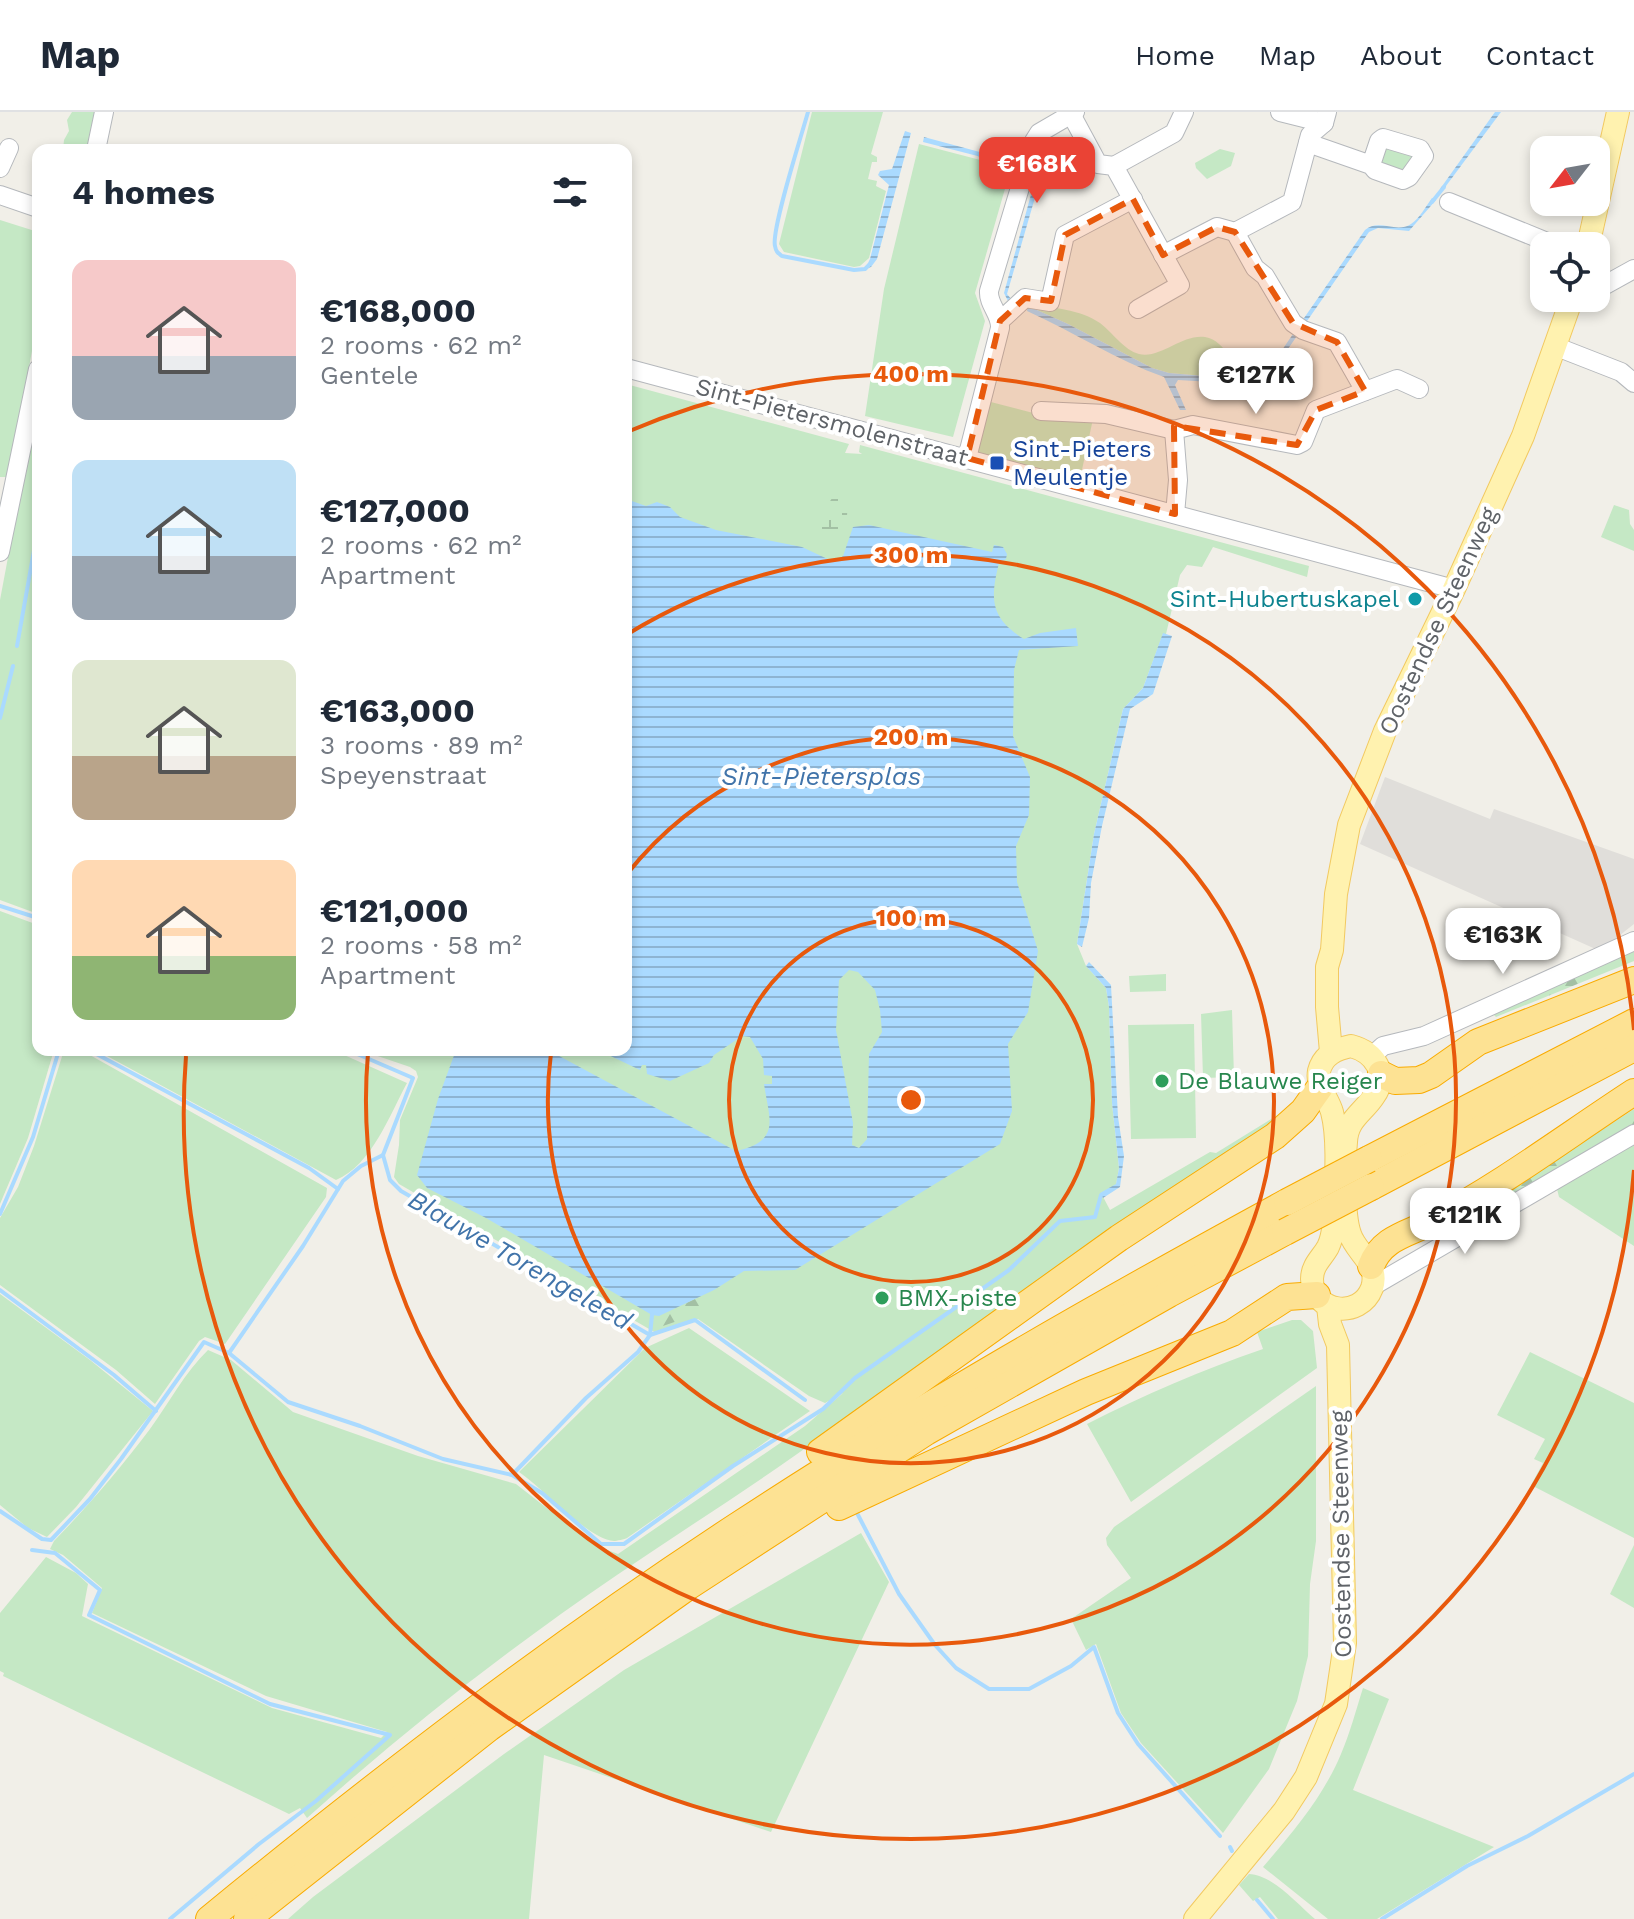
<!DOCTYPE html>
<meta charset="utf-8">
<style>
body{margin:0;font-family:"Work Sans",sans-serif;background:#f2f2f3;color:#1f2937;height:100vh;display:flex;flex-direction:column;font-size:30px;white-space:nowrap}
*{box-sizing:border-box;margin:0}
p{font-size:26px;color:#747a83}
.icon{flex:none;width:44px;height:44px;fill:none;stroke:currentColor;stroke-width:2;stroke-linecap:round;stroke-linejoin:round}
.map{position:relative;flex:1;overflow:hidden}
.sheet{position:absolute;left:32px;top:32px;width:600px;height:912px;display:flex;flex-direction:column;background:#fff;border-radius:16px;box-shadow:0 4px 12px #0003}
.sheet>*{flex:none}
.needle{width:52px;rotate:239deg}
.tools{position:absolute;left:1530px;top:24px;display:grid;gap:16px}
.tools a{display:grid;place-items:center;width:80px;height:80px;border-radius:16px;background:#fff;box-shadow:0 4px 12px #0003;font-size:40px}
.price{position:absolute;translate:-50% -68px;padding:0 18px;border-radius:16px;background:#fff;color:#222;font-size:26px;line-height:52px;filter:drop-shadow(0 2px 4px #0008)}
.price::after{content:'';position:absolute;left:50%;top:48px;width:24px;height:18px;margin-left:-12px;background:inherit;clip-path:polygon(0 0,100% 0,50% 100%)}
.price.current{background:#ea4335;color:#fff}
ul{padding:0;list-style:none}
li{display:flex;align-items:center;gap:24px;height:200px;padding:0 40px}
li span{display:grid;place-items:center;flex:none;width:224px;height:160px;border-radius:16px;color:#555}
li>.icon{margin-inline-start:auto}
span .icon{width:96px;height:96px;fill:#fffc;stroke-width:1}
li b{font-size:34px}
h2{display:flex;justify-content:space-between;align-items:center;height:96px;padding:0 40px;font-size:34px}
header{display:flex;align-items:center;gap:48px;box-sizing:border-box;height:112px;padding:0 40px;background:#fff;border-bottom:2px solid #e0e1e3}
header strong{font-size:38px}
nav{display:flex;gap:44px;margin-inline-start:auto;font-size:28px}
.map>svg:first-child{display:block}
.industrial{fill:#e0deda}
.green{fill:#c5e8c5}
.forest{fill:url(#forest-firs)}
.wetland{fill:url(#wetland-marsh)}
.water{fill:url(#water-rules);fill-rule:evenodd}
.lines{fill:none;stroke-linecap:round;stroke-linejoin:round}
.stream{stroke:#aadaff;stroke-width:4}
.minor-casing{stroke:#b5b8bc;stroke-width:20}
.major-casing{stroke:#f2c960;stroke-width:24}
.highway-casing{stroke:#f9ab00;stroke-width:28}
.minor{stroke:#fff;stroke-width:18}
.major{stroke:#fff2af;stroke-width:22}
.highway{stroke:#fde293;stroke-width:26}
.highway-bridge-casing{stroke:#f9ab00;stroke-width:28;stroke-linecap:butt}
.highway-bridge{stroke:#fde293;stroke-width:26}
.marked{fill:#e8590c;fill-opacity:0.2;stroke:#e8590c;stroke-width:6;stroke-dasharray:16 10;stroke-linejoin:round}
.ring{fill:none;stroke:#e8590c;stroke-width:4}
.transit-dot{fill:#1a4fb4;stroke:#fff;stroke-width:3}
.culture-dot{fill:#0f9aa8;stroke:#fff;stroke-width:3}
.leisure-dot{fill:#2e9e5b;stroke:#fff;stroke-width:3}
.labels{text-anchor:middle;dominant-baseline:central;stroke-width:8;stroke-linejoin:round;paint-order:stroke}
.street-label{font-size:24px;fill:#5f6368;stroke:#fff}
.transit-label{font-size:24px;fill:#164399;stroke:#fff;text-anchor:start}
.culture-label{font-size:24px;fill:#0d838f;stroke:#fff;text-anchor:end}
.leisure-label{font-size:24px;fill:#27864d;stroke:#fff;text-anchor:start}
.water-label{font-size:26px;font-style:italic;fill:#4174aa;stroke:#fff}
.centre{fill:#e8590c;stroke:#fff;stroke-width:4}
.ring-label{font-size:24px;text-anchor:middle;font-weight:bold;fill:#e8590c;stroke:#fff;stroke-width:8;stroke-linejoin:round;paint-order:stroke}
</style>
<header>
<strong>Map</strong>
<nav><a>Home</a><a>Map</a><a>About</a><a>Contact</a></nav>
</header>
<div class="map">
<svg width="1634" height="1807" viewBox="0 0 1634 1807">
<defs>
<pattern id="forest-firs" width="22" height="20" patternUnits="userSpaceOnUse" patternTransform="scale(2)"><rect width="22" height="20" fill="#c5e8c5"/><path d="M5 1l3.5 6h-7zM16 11l3.5 6h-7z" fill="#a3c0a4"/></pattern>
<pattern id="wetland-marsh" width="20" height="14" patternUnits="userSpaceOnUse" patternTransform="scale(2)"><rect width="20" height="14" fill="#c5e8c5"/><path d="M1 5h8M5 5V1M11 12h8M15 12V8" fill="none" stroke="#a3c0a4"/></pattern>
<pattern id="water-rules" width="6" height="5" patternUnits="userSpaceOnUse" patternTransform="scale(2)"><rect width="6" height="5" fill="#aadaff"/><path d="M0 2.5h6" fill="none" stroke="#8eb4d2"/></pattern>
</defs>
<rect width="100%" height="100%" fill="#f1efe8"/>
<!-- industrial -->
<path class="industrial" d="M1385 665 1490 707 1494 697 1634 747V812L1600 839 1360 732Z"/>
<!-- green -->
<g class="green">
<path d="M72 0H97L88 38H63L64 28 69 19 67 8Z"/>
<path d="M812 0H883L871 42 877 45V50H872L868 67 877 69 876 74 886 79 869 146 860 154 854 155 784 140 779 132Z"/>
<path d="M919 32 1011 56 975 181 985 209 953 325 865 304 884 177Z"/>
<path d="M1380 35 1416 39 1407 61 1378 53Z"/>
<path d="M1220 37 1235 41 1231 54 1207 67 1196 56 1195 51Z"/>
<path d="M0 108 38 120V206L9 365H0Z"/>
<path d="M1028 194C1051 194 1081 198 1100 211 1113 221 1124 238 1139 242 1161 247 1181 222 1205 225 1229 229 1231 262 1254 259 1262 257 1268 250 1275 248L1261 269 1169 261 1152 256 1068 212Z"/>
<path d="M626 272 849 332 845 341 862 342 859 340 860 333 1309 454 1307 465 1213 435 1202 455 1187 453 1180 463 1166 522H1163L1143 576 1123 597 1094 722 1077 832 1086 854 1106 876 1109 895 1112 991 1119 1056 1116 1073 1101 1081 1110 1098 1210 1040 1216 1041 1289 996 1273 1012 880 1280C797 1347 705 1403 617 1463 508 1537 405 1618 307 1706L300 1696 289 1702 3 1564 4 1561 0 1559V1501L46 1445 76 1461 88 1472 82 1504 272 1596 381 1626 387 1620 266 1584 92 1501 102 1476 63 1443 50 1437 54 1429C88 1394 120 1357 150 1317 169 1291 185 1260 208 1238L231 1248 293 1300 418 1344 516 1372 594 1433 618 1442 805 1314 843 1281 825 1291 809 1284 698 1207 656 1221 399 1072 394 1065 399 1033 400 1008 418 965 416 959 410 955 360 938H626Z"/>
<path d="M38 285V802L0 788V488Z"/>
<path d="M987 289 1041 303 1093 307 1080 367 977 342Z"/>
<path d="M1614 393 1629 398 1630 412 1634 418V439L1601 425Z"/>
<path d="M0 799 38 813V938H54L28 1026 0 1092Z"/>
<path d="M1166 862V879L1130 880 1129 864Z"/>
<path d="M1232 898 1234 965 1203 966 1201 902Z"/>
<path d="M1194 912 1196 1026 1131 1027 1128 913Z"/>
<path d="M64 938H81L327 1076 326 1085 225 1232 205 1225 199 1229 155 1292 116 1258 0 1173V1106L18 1075 34 1034Z"/>
<path d="M96 938H333L407 971C390 1002 372 1053 336 1068Z"/>
<path d="M1634 1030V1134L1559 1085 1557 1077Z"/>
<path d="M0 1182 90 1248 153 1299 76 1395 47 1425 28 1416 0 1393Z"/>
<path d="M1292 1208H1301L1313 1219 1317 1256 1131 1390 1087 1312C1144 1283 1202 1258 1263 1237L1257 1220Z"/>
<path d="M689 1216 810 1299 627 1426C625 1427 616 1429 614 1429 589 1428 543 1376 519 1360L645 1236Z"/>
<path d="M1530 1240 1634 1291V1426L1531 1373 1543 1351 1534 1347 1545 1327 1497 1303Z"/>
<path d="M1316 1274V1429L1310 1472 1308 1544 1297 1589 1269 1657 1223 1721 1141 1631 1121 1601 1096 1532 1086 1538 1071 1507 1131 1466 1107 1433 1106 1426 1114 1415Z"/>
<path d="M861 1421 889 1470 771 1720 544 1643 529 1807H288L313 1785 504 1642 624 1558Z"/>
<path d="M1634 1433V1496L1610 1482Z"/>
<path d="M1363 1576 1389 1587 1353 1678 1494 1735 1377 1807H1328L1263 1755C1293 1720 1323 1685 1341 1642 1350 1621 1356 1598 1363 1576Z"/>
<path d="M1249 1762C1273 1763 1297 1792 1315 1807H1278L1260 1785 1253 1789 1239 1773Z"/>
</g>
<!-- forest -->
<g class="forest">
<path d="M1634 837V849L1496 905 1492 901Z"/>
<path d="M1634 997V1013L1474 1104 1473 1101Z"/>
<path d="M744 1159 752 1170 742 1183 734 1178 727 1196H715L660 1215 659 1204 714 1178Z"/>
</g>
<!-- wetland -->
<path class="wetland" d="M838 380 848 390 847 404 835 431 826 433 819 428C819 413 826 389 838 380Z"/>
<!-- water -->
<g class="water">
<path d="M1495 0H1501L1443 78 1440 77Z"/>
<path d="M905 19 911 21 877 147 871 155 865 157 870 147 889 73 878 63 880 59 892 57Z"/>
<path d="M924 25 1002 46 1001 50 923 30Z"/>
<path d="M1038 57 1043 58 1007 182 1012 188 1010 193 1004 181Z"/>
<path d="M1432 86 1436 88 1409 119 1378 116 1369 120 1305 212 1302 209 1365 118C1379 106 1396 122 1411 112 1419 107 1426 94 1432 86Z"/>
<path d="M1028 194 1068 212 1152 256 1169 261 1261 269 1295 219 1299 221 1263 273 1178 268 1175 273 1186 298H1180L1164 265C1116 248 1074 220 1027 199Z"/>
<path d="M626 387 646 394 657 390 670 395 680 405 716 418 802 435 834 450 843 444 853 415 869 413 992 440 994 433 1003 435 1007 442 1006 447 999 451C990 487 990 506 1024 527L1040 521 1076 516 1078 534 1019 538 1014 558 1013 624 1030 665 1029 703 1016 734 1017 770 1038 839 1028 900 1008 932 1012 999 1000 1032 795 1158 744 1159 714 1178 659 1204 652 1203 486 1106 427 1076 417 1063 438 987 456 938H548L736 1039C782 1029 769 1007 764 972H772V964L764 963 763 947 750 925 742 924 714 943 709 951 670 969 647 962 646 953H642L640 958 598 938H626ZM849 858 858 860 875 878 880 898 882 920 869 942 867 1027 859 1036 852 1033 853 1011 836 918 839 868Z"/>
<path d="M1163 521 1172 524 1153 582 1130 597 1102 714 1091 771 1089 806 1082 835 1077 832 1094 722 1123 597 1143 576Z"/>
<path d="M1089 850 1111 873 1118 1005 1124 1044 1120 1075 1103 1086 1100 1081 1116 1072 1119 1056 1112 991 1109 895 1106 876 1086 854Z"/>
</g>
<g class="lines">
<!-- stream -->
<g class="stream">
<path d="M808 0C802 22 771 118 775 134 776 140 778 141 782 144L854 158 865 157 869 153"/>
<path d="M1432 90 1444 75"/>
<path d="M17 534 38 416"/>
<path d="M0 606 13 554"/>
<path d="M0 794 38 806"/>
<path d="M89 938 309 1056 338 1077"/>
<path d="M348 938 413 966 383 1043 390 1068 401 1079 650 1223 695 1208 805 1288"/>
<path d="M0 1102 33 1025 59 938"/>
<path d="M0 1178 114 1263 156 1299"/>
<path d="M229 1241 288 1290 360 1314 443 1347 512 1363 586 1286 638 1240 650 1223 652 1203"/>
<path d="M512 1363 542 1381 601 1432H624L733 1354 823 1297 855 1266 1009 1158 1060 1109 1095 1105 1101 1083"/>
<path d="M0 1399 42 1427 51 1428 90 1387 121 1347 204 1230 229 1241 303 1134 343 1069 361 1054 383 1043"/>
<path d="M857 1401 899 1482 935 1533 956 1556 989 1577H1029L1071 1554 1094 1535 1118 1601 1138 1632 1220 1724"/>
<path d="M32 1438 55 1441 100 1478 89 1503 270 1592 390 1623 316 1689 259 1732 170 1807"/>
<path d="M1230 1735 1232 1739"/>
<path d="M1257 1788 1273 1807"/>
<path d="M1382 1807 1467 1754 1528 1724 1634 1662"/>
</g>
<defs>
<g id="minor">
<path d="M1280 0 1324 11"/>
<path d="M1071 2 1098 52 1114 54 1180 173 1138 197"/>
<path d="M1308 31 1371 53 1375 58 1403 68 1409 65 1424 44 1420 37 1383 26 1379 29 1371 53"/>
<path d="M96 38 104 0"/>
<path d="M1114 54 1174 21 1184 0"/>
<path d="M0 56 9 36"/>
<path d="M0 83 38 96"/>
<path d="M1449 90 1557 134"/>
<path d="M1235 120 1255 156 1265 164 1293 211 1303 218 1337 230 1365 279"/>
<path d="M1163 143 1217 115 1235 120 1292 90 1310 23 1324 11 1327 0"/>
<path d="M1596 178 1634 157"/>
<path d="M1000 209 1025 186 1050 190 1065 123 1133 87"/>
<path d="M1557 235 1621 260 1634 271"/>
<path d="M626 256 1454 477"/>
<path d="M1041 299 1106 302 1174 318"/>
<path d="M967 346 1000 216C1001 202 988 193 989 179L1034 29 1039 21 1075 0"/>
<path d="M1175 402 1178 368 1174 318 1193 313 1297 333 1303 330 1316 298 1397 267 1419 277"/>
<path d="M0 440 38 257"/>
<path d="M1372 944 1383 934 1424 924 1634 829"/>
<path d="M1373 1174 1634 1022"/>
</g>
<g id="major">
<path d="M1588 134 1618 0"/>
<path d="M1351 934C1374 940 1390 962 1374 984 1363 1001 1347 1007 1346 1030 1344 1051 1343 1103 1350 1122 1356 1141 1380 1152 1372 1176 1360 1208 1312 1201 1312 1167 1312 1153 1322 1146 1328 1135 1332 1127 1333 1119 1334 1111 1335 1079 1340 1030 1332 1000 1328 986 1316 975 1319 959 1323 943 1336 937 1351 934Z"/>
<path d="M1331 940 1327 895V855L1332 838 1336 782 1349 713 1385 619 1454 477 1523 324 1572 186"/>
<path d="M1195 1807 1284 1699 1306 1665 1336 1592 1345 1531 1338 1233 1330 1212 1328 1194"/>
</g>
<g id="highway">
<path d="M1381 962 1395 969 1419 968 1431 963 1478 930 1634 868"/>
<path d="M1369 1047 1634 910"/>
<path d="M1371 1075 1634 936"/>
<path d="M1371 1154C1382 1125 1409 1122 1433 1109 1503 1072 1568 1023 1634 980"/>
<path d="M820 1340 1119 1126 1275 1024 1303 999 1320 975"/>
<path d="M839 1395 1086 1280 1232 1221 1287 1185 1317 1183"/>
<path d="M209 1807C379 1668 553 1534 737 1414 915 1297 1100 1192 1287 1090"/>
<path d="M247 1807 489 1616 689 1474 926 1320 1169 1182 1285 1120"/>
</g>
</defs>
<!-- minor casing -->
<use href="#minor" class="minor-casing"/>
<!-- major casing -->
<use href="#major" class="major-casing"/>
<!-- highway casing -->
<use href="#highway" class="highway-casing"/>
<!-- minor -->
<use href="#minor" class="minor"/>
<!-- major -->
<use href="#major" class="major"/>
<!-- highway -->
<use href="#highway" class="highway"/>
<defs>
<g id="highway-bridge">
<path d="M1287 1090 1369 1047"/>
<path d="M1285 1120 1371 1075"/>
</g>
</defs>
<!-- highway-bridge casing -->
<use href="#highway-bridge" class="highway-bridge-casing"/>
<!-- highway-bridge -->
<use href="#highway-bridge" class="highway-bridge"/>
</g>
<!-- marked area -->
<path class="marked" d="M1133 87 1163 143 1217 115 1235 120 1293 211 1337 230 1365 279 1316 298 1297 333 1174 314 1175 402 967 346 1000 209 1025 186 1051 189 1065 123Z"/>
<!-- distance rings -->
<g class="ring">
<circle cx="911" cy="988" r="182"/>
<path d="M627 762A363 363 0 1 1 551 941"/>
<path d="M626 523A545 545 0 1 1 368 941"/>
<path d="M1634 1058A726 726 0 0 1 186 944M627 320A726 726 0 0 1 1634 918"/>
</g>
<!-- markers -->
<rect class="transit-dot" x="989" y="343" width="16" height="16" rx="4"/>
<circle class="culture-dot" cx="1415" cy="487" r="8"/>
<g class="leisure-dot">
<circle cx="1162" cy="969" r="8"/>
<circle cx="882" cy="1186" r="8"/>
</g>
<g class="labels">
<!-- street labels -->
<g class="street-label">
<text transform="translate(832 310) rotate(15)">Sint-Pietersmolenstraat</text>
<text transform="translate(1438 509) rotate(-65)">Oostendse Steenweg</text>
<text transform="translate(1341 1422) rotate(-91)">Oostendse Steenweg</text>
</g>
<!-- transit labels -->
<g class="transit-label">
<text x="1013" y="337">Sint-Pieters<tspan x="1013" dy="28">Meulentje</tspan></text>
</g>
<!-- culture labels -->
<g class="culture-label">
<text x="1399" y="487">Sint-Hubertuskapel</text>
</g>
<!-- leisure labels -->
<g class="leisure-label">
<text x="1178" y="969">De Blauwe Reiger</text>
<text x="898" y="1186">BMX-piste</text>
</g>
<!-- water labels -->
<g class="water-label">
<text x="821" y="664">Sint-Pietersplas</text>
<text transform="translate(520 1148) rotate(30)">Blauwe Torengeleed</text>
</g>
</g>
<circle cx="911" cy="988" r="12" class="centre"/>
<g class="ring-label">
<text x="911" y="270">400 m</text>
<text x="911" y="451">300 m</text>
<text x="911" y="633">200 m</text>
<text x="911" y="814">100 m</text>
</g>
</svg>
<div class="tools">
<a><svg class="needle" viewBox="-14 -14 28 28"><path d="M0-13l5 13h-10z" fill="#e53935"/><path d="M0 13l5-13h-10z" fill="#747a83"/></svg></a>
<a><svg class="icon" aria-label="locate" viewBox="0 0 24 24"><circle cx="12" cy="12" r="6"/><path d="M12 2v4M12 18v4M2 12h4M18 12h4"/></svg></a>
</div>
<b class="price current" style="left:1037px;top:93px">€168K</b>
<b class="price" style="left:1256px;top:304px">€127K</b>
<b class="price" style="left:1503px;top:864px">€163K</b>
<b class="price" style="left:1465px;top:1144px">€121K</b>
<section class="sheet">
<h2>4 homes<svg class="icon" aria-label="filters" viewBox="0 0 24 24"><path d="M4 7h16M4 17h16"/><circle cx="9" cy="7" r="2"/><circle cx="15" cy="17" r="2"/></svg></h2>
<ul>
<li><span style="background:linear-gradient(#f6c9c9 60%,#9aa5b1 0)"><svg class="icon" aria-label="home" viewBox="0 0 24 24"><path d="M3 11l9-7 9 7M6 9v11h12V9"/></svg></span><div><b>€168,000</b><p>2 rooms · 62 m²</p><p>Gentele</p></div></li>
<li><span style="background:linear-gradient(#bfe0f5 60%,#9aa5b1 0)"><svg class="icon" aria-label="home" viewBox="0 0 24 24"><path d="M3 11l9-7 9 7M6 9v11h12V9"/></svg></span><div><b>€127,000</b><p>2 rooms · 62 m²</p><p>Apartment</p></div></li>
<li><span style="background:linear-gradient(#dfe7d0 60%,#b9a48a 0)"><svg class="icon" aria-label="home" viewBox="0 0 24 24"><path d="M3 11l9-7 9 7M6 9v11h12V9"/></svg></span><div><b>€163,000</b><p>3 rooms · 89 m²</p><p>Speyenstraat</p></div></li>
<li><span style="background:linear-gradient(#ffd9b3 60%,#8fb573 0)"><svg class="icon" aria-label="home" viewBox="0 0 24 24"><path d="M3 11l9-7 9 7M6 9v11h12V9"/></svg></span><div><b>€121,000</b><p>2 rooms · 58 m²</p><p>Apartment</p></div></li>
</ul>
</section>
</div>
